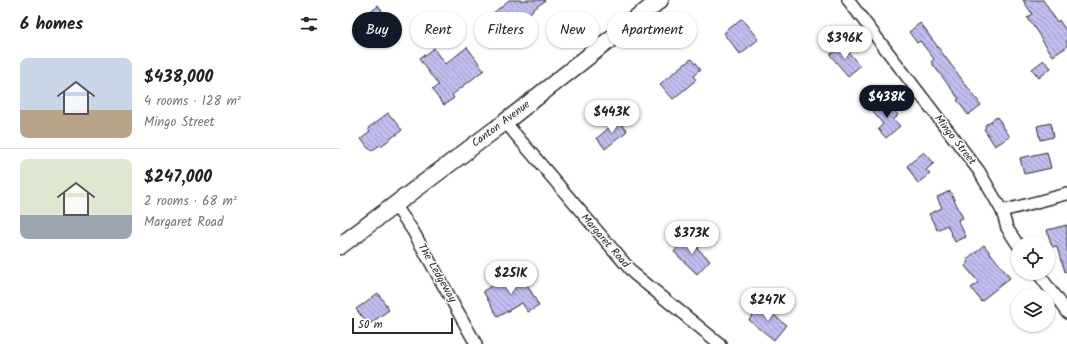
<!DOCTYPE html>
<meta charset="utf-8">
<style>
body{margin:0;font-family:Kalam,sans-serif;background:#f6f6f6;color:#222;height:100vh;display:flex;flex-direction:column;font-size:15px;white-space:nowrap}
*{box-sizing:border-box;margin:0}
p{font-size:13px;color:#767676}
.icon{flex:none;width:22px;height:22px;fill:none;stroke:currentColor;stroke-width:2;stroke-linecap:round;stroke-linejoin:round}
.map{position:relative;flex:1;overflow:hidden}
.drawer{display:flex;flex-direction:column;background:#fff;width:340px}
.drawer>*{flex:none}
.top-card{position:absolute;left:12px;top:12px;width:380px;height:36px;display:flex;gap:8px}
.buttons{position:absolute;left:671px;top:236px;display:grid;gap:8px}
.buttons a{display:grid;place-items:center;width:44px;height:44px;border-radius:50%;background:#fff;box-shadow:0 1px 3px #0004;font-size:20px}
.scale{position:absolute;left:12px;bottom:10px;width:101px;box-sizing:border-box;padding-left:4px;border:2px solid #2b2b2b;border-top:0;font-size:11px;line-height:14px;white-space:nowrap;color:#2b2b2b;-webkit-text-stroke:3px #fff;paint-order:stroke}
.price{position:absolute;translate:-50% -34px;padding:0 9px;border-radius:14px;background:#fff;color:#222;font-size:13px;line-height:26px;filter:drop-shadow(0 1px 2px #0008)}
.price::after{content:'';position:absolute;left:50%;top:24px;width:12px;height:9px;margin-left:-6px;background:inherit;clip-path:polygon(0 0,100% 0,50% 100%)}
.price.current{background:#111827;color:#fff}
ul{padding:0;list-style:none}
li{display:flex;align-items:center;gap:12px;height:100px;padding:0 20px}
li+li{border-top:1px solid #e0e0e0}
li span{display:grid;place-items:center;flex:none;width:112px;height:80px;border-radius:8px;color:#555}
li>.icon{margin-inline-start:auto}
span .icon{width:48px;height:48px;fill:#fffc;stroke-width:1}
li b{font-size:17px}
h2{display:flex;justify-content:space-between;align-items:center;height:48px;padding:0 20px;font-size:17px}
.pill{padding:0 14px;border-radius:18px;background:#fff;box-shadow:0 1px 3px #0004;font-size:14px;line-height:36px}
.pill.current{background:#111827;color:#fff}
main{display:flex;flex:1;min-height:0}
.map>svg:first-child{display:block}
.building{fill:url(#building-back-hatch);stroke:#2b2b2b}
.lines{fill:none;stroke-linecap:round;stroke-linejoin:round}
.minor-casing{stroke:#2b2b2b;stroke-width:14}
.secondary-casing{stroke:#2b2b2b;stroke-width:19}
.minor{stroke:#fff;stroke-width:11}
.secondary{stroke:#fff;stroke-width:16}
.labels{text-anchor:middle;dominant-baseline:central;stroke-width:3;stroke-linejoin:round;paint-order:stroke}
.street-label{font-size:11px;fill:#2b2b2b;stroke:#fff}
</style>
<main>
<section class="drawer">
<h2>6 homes<svg class="icon" aria-label="filters" viewBox="0 0 24 24"><path d="M4 7h16M4 17h16"/><circle cx="9" cy="7" r="2"/><circle cx="15" cy="17" r="2"/></svg></h2>
<ul>
<li><span style="background:linear-gradient(#c9d6e8 65%,#b9a48a 0)"><svg class="icon" aria-label="home" viewBox="0 0 24 24"><path d="M3 11l9-7 9 7M6 9v11h12V9"/></svg></span><div><b>$438,000</b><p>4 rooms · 128 m²</p><p>Mingo Street</p></div></li>
<li><span style="background:linear-gradient(#dfe7d0 70%,#9aa5b1 0)"><svg class="icon" aria-label="home" viewBox="0 0 24 24"><path d="M3 11l9-7 9 7M6 9v11h12V9"/></svg></span><div><b>$247,000</b><p>2 rooms · 68 m²</p><p>Margaret Road</p></div></li>
</ul>
</section>
<div class="map">
<svg width="727" height="344" viewBox="0 0 727 344">
<defs>
<pattern id="building-back-hatch" width="6" height="6" patternUnits="userSpaceOnUse"><rect width="6" height="6" fill="#c1bdef"/><path d="M-1 5l2 2M0 0l6 6M5-1l2 2" fill="none" stroke="#9d9ac2"/></pattern>
</defs>
<rect width="100%" height="100%" fill="#fff"/>
<filter id="ink" filterUnits="userSpaceOnUse"><feTurbulence type="fractalNoise" baseFrequency=".025" numOctaves="2"/><feDisplacementMap in="SourceGraphic" scale="8" xChannelSelector="R" yChannelSelector="G"/><feConvolveMatrix kernelMatrix="1 2 1 2 8 2 1 2 1" color-interpolation-filters="sRGB"/></filter>
<g filter="url(#ink)">
<!-- building -->
<g class="building">
<path d="M169 0H205L166 33 151 15Z"/>
<path d="M683 0H703L717 22 719 20 727 32V47L713 56 687 17 692 14Z"/>
<path d="M38 6 49 20 36 30 26 16Z"/>
<path d="M402 18 419 39 400 54 384 33Z"/>
<path d="M580 23 641 105 628 115 617 100 619 99 591 62 594 59 580 41 577 43 569 32Z"/>
<path d="M502 45 520 66 508 76 490 55Z"/>
<path d="M127 47 144 70 112 95 114 98 104 105 92 90 98 85 79 59 94 48 106 64Z"/>
<path d="M351 59 360 70 353 76 356 80 333 99 320 84Z"/>
<path d="M704 60 711 68 699 78 692 69Z"/>
<path d="M543 102 545 105 548 103 558 115 554 119 560 126 546 138 538 129 543 124 533 112Z"/>
<path d="M48 113 62 130 41 146 40 145 31 151 21 138 30 131 28 128Z"/>
<path d="M657 117 670 137 655 146 644 129 646 127 645 125Z"/>
<path d="M278 120 287 131 265 149 257 138Z"/>
<path d="M710 123 713 137 700 140 697 126Z"/>
<path d="M584 152 594 163 586 170 590 174 578 184 567 166Z"/>
<path d="M707 152 711 168 684 174 680 158Z"/>
<path d="M610 191 623 218 618 220 626 237 615 242 607 225 597 230 589 214 602 208 597 197Z"/>
<path d="M727 225V271L724 272 717 247 712 248 707 230Z"/>
<path d="M349 235 359 245 357 248 370 260 357 274 334 252Z"/>
<path d="M644 245 670 278 641 301 631 288 638 282 625 266 629 262 627 259Z"/>
<path d="M179 270 199 306 188 312 182 303 157 317 143 291Z"/>
<path d="M38 293 49 310 28 325 16 309Z"/>
<path d="M421 305 446 325 434 340 409 320Z"/>
</g>
<g class="lines">
<defs>
<g id="minor">
<path d="M508 0 639 171 662 211 667 228 678 245"/>
<path d="M165 122 293 273 380 344"/>
<path d="M55 205 73 231 136 344"/>
<path d="M662 211 727 194"/>
<path d="M698 273 727 313"/>
</g>
<path id="secondary" d="M0 246 165 122 320 0"/>
</defs>
<!-- minor casing -->
<use href="#minor" class="minor-casing"/>
<!-- secondary casing -->
<use href="#secondary" class="secondary-casing"/>
<!-- minor -->
<use href="#minor" class="minor"/>
<!-- secondary -->
<use href="#secondary" class="secondary"/>
</g>
</g>
<g class="labels">
<!-- street labels -->
<g class="street-label">
<text transform="translate(161 124) rotate(-37)">Canton Avenue</text>
<text transform="translate(615 140) rotate(52)">Mingo Street</text>
<text transform="translate(265 241) rotate(49)">Margaret Road</text>
<text transform="translate(97 273) rotate(60)">The Ledgeway</text>
</g>
</g>
</svg>
<div class="buttons">
<a><svg class="icon" aria-label="locate" viewBox="0 0 24 24"><circle cx="12" cy="12" r="6"/><path d="M12 2v4M12 18v4M2 12h4M18 12h4"/></svg></a>
<a><svg class="icon" aria-label="layers" viewBox="0 0 24 24"><path d="M12 4l9 5-9 5-9-5zM3 14l9 5 9-5"/></svg></a>
</div>
<div class="scale">50 m</div>
<b class="price" style="left:505px;top:60px">$396K</b>
<b class="price current" style="left:547px;top:119px">$438K</b>
<b class="price" style="left:272px;top:134px">$443K</b>
<b class="price" style="left:352px;top:255px">$373K</b>
<b class="price" style="left:171px;top:295px">$251K</b>
<b class="price" style="left:428px;top:322px">$247K</b>
<div class="top-card">
<a class="pill current">Buy</a>
<a class="pill">Rent</a>
<a class="pill">Filters</a>
<a class="pill">New</a>
<a class="pill">Apartment</a>
</div>
</div>
</main>
